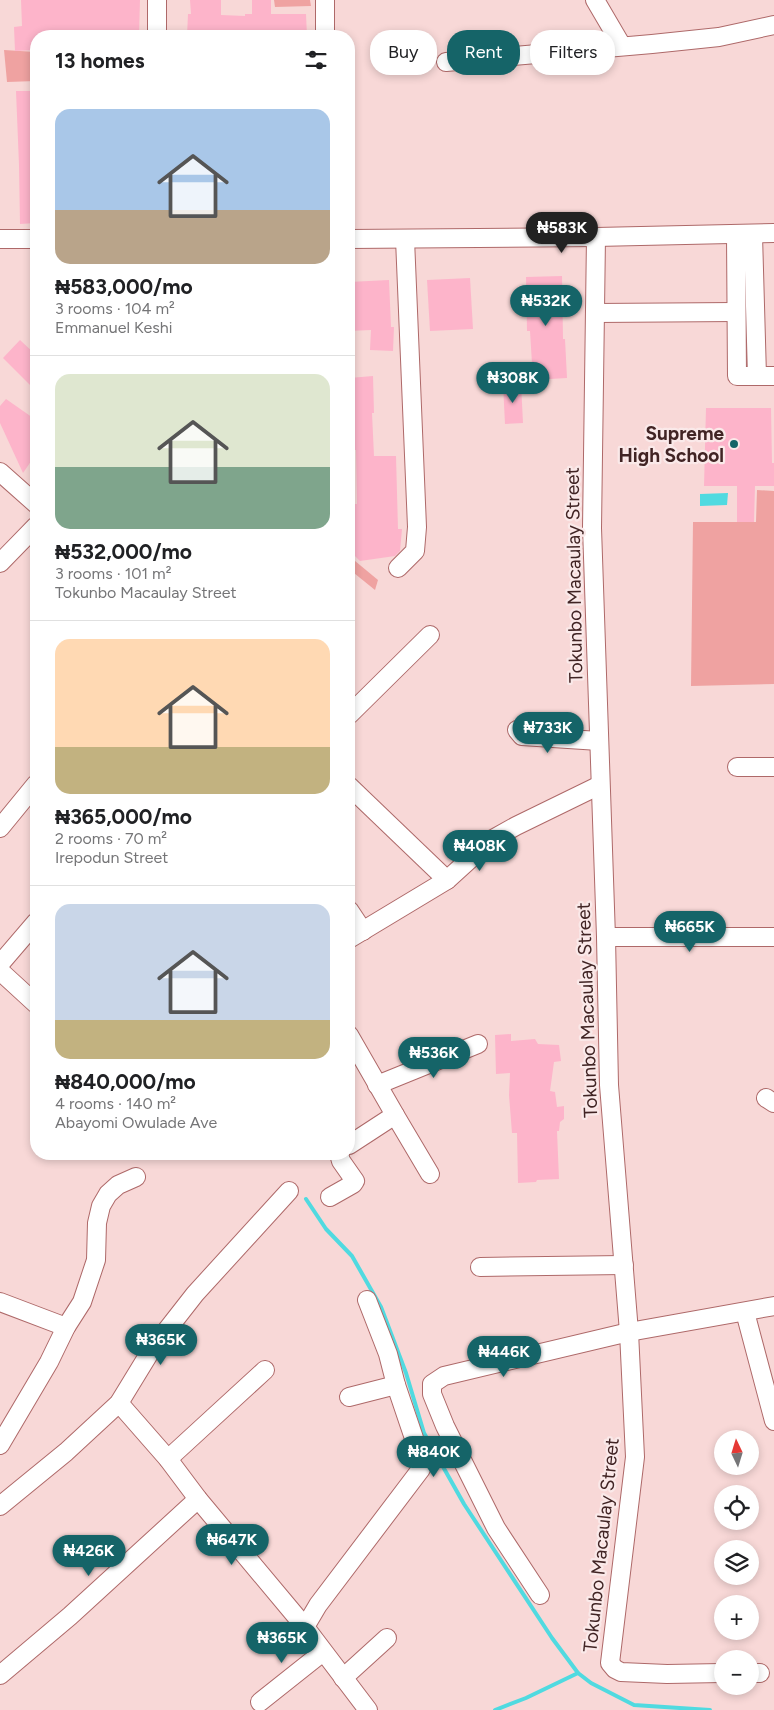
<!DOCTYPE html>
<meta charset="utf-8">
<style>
body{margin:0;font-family:Figtree,sans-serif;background:#f6f6f6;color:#202124;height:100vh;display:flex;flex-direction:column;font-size:19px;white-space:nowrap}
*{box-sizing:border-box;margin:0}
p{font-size:16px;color:#757577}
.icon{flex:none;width:28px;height:28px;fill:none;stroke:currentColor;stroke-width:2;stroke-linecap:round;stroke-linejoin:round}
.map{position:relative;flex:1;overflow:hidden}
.sheet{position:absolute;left:30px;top:30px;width:325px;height:1130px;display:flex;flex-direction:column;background:#fff;border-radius:20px;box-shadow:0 2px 8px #0003}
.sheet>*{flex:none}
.guide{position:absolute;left:370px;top:30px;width:329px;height:45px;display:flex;gap:10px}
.needle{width:32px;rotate:356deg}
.controls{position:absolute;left:714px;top:1430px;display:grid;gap:10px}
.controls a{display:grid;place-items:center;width:45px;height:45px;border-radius:50%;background:#fff;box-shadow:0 2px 8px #0003;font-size:25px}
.price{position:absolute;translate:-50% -42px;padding:0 11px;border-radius:18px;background:#156468;color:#fff;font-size:16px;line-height:32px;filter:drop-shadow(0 1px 2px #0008)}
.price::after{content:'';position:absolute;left:50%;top:30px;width:15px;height:11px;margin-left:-8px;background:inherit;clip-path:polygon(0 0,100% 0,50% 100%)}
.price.active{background:#222;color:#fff}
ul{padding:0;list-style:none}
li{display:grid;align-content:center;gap:10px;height:265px;padding:0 25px}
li+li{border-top:1px solid #e0e0e0}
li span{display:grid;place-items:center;height:155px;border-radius:15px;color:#555}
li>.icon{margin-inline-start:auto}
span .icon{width:90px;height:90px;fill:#fffc;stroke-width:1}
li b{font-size:21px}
h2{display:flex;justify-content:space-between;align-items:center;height:60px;padding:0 25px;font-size:21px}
.chip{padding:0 18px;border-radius:20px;background:#fff;box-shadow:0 2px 8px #0003;font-size:18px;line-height:45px}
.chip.active{background:#156468;color:#fff}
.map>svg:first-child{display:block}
.green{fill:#efa2a1}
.water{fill:#50dae0}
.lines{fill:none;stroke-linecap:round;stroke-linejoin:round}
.stream{stroke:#50dae0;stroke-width:4}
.building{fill:#fdb4ca}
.minor-casing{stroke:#ae6969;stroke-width:20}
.minor{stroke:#fff;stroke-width:18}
.poi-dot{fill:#156468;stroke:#fae9e9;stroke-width:2}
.labels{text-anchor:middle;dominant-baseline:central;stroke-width:4.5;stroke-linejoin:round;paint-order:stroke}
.poi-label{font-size:19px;font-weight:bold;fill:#412424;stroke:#fae9e9;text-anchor:end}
.street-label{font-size:19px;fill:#412424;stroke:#fae9e9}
</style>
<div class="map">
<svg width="774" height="1710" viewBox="0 0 774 1710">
<rect width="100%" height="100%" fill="#f8d8d7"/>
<!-- green -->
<g class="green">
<path d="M274 0H310L311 6 275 7Z"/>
<path d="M4 50 36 52V81L7 82Z"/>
<path d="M757 490 774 491V684L691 686 693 522H756Z"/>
<path d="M349 556 378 580 375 590 349 569Z"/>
</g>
<!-- water -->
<path class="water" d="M728 493 727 505 700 506V494Z"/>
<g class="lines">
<!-- stream -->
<g class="stream">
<path d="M306 1199 326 1229 352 1256 381 1307 406 1373 424 1433 464 1504 552 1638 578 1673 591 1683 634 1705 710 1710"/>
<path d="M495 1710 526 1698 578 1673"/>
</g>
</g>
<!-- building -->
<g class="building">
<path d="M21 0H140L139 36H36V50L15 51 14 27 22 26Z"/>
<path d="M190 0H221V15L245 16V14H252V0H271V14H306L307 36H187L188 14H191Z"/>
<path d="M16 91H36V223L20 224 19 165Z"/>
<path d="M562 276 563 339H565L567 378 533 380 530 331H527L526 277Z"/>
<path d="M470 278 473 329 430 331 427 280Z"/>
<path d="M389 280 391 327H394L393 351 370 350 371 330 349 331V282Z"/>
<path d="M20 340 36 355V391L3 358Z"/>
<path d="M373 376 374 413H372L374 456H396L398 529H402L400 551 395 556 360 561 349 550V504H357L356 450H349V378Z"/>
<path d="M521 383 523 423 505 424 503 384Z"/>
<path d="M6 399 36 420V454L23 473 0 423V406Z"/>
<path d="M706 408H771L772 463H774V486H755L754 522H737V486H704Z"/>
<path d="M511 1034V1041L535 1039 538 1044 559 1045 561 1061 554 1062 550 1091 555 1092 557 1107 564 1106V1119L560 1122 559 1131H557L559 1179 537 1180 536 1182 518 1183 517 1133H512L509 1095 510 1073 496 1074 495 1035Z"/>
</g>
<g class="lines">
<defs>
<g id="minor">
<path d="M157 0V36"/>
<path d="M325 0V36"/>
<path d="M595 0 622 46"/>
<path d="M446 62 652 44 719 37 774 25"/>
<path d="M736 235 737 376H774"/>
<path d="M753 235 757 376"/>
<path d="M596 237 592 528 606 937 609 1085 629 1332 635 1457 610 1663 615 1669 621 1672 667 1674 722 1673"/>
<path d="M0 239H36"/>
<path d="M349 239 596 237 774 233"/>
<path d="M596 313 736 312"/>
<path d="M0 472 36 504"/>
<path d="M0 563 36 526"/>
<path d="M398 568 415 551 417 527 405 239"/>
<path d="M349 715 430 635"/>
<path d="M517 730 522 736 599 741"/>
<path d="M737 767H774"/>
<path d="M349 786 447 880"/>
<path d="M0 828 36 784"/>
<path d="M349 910 363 931"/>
<path d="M606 937H774"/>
<path d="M349 939 447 880 491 840 516 826 600 785"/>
<path d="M0 964 36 922"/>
<path d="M0 971 36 1004"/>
<path d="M349 1035 395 1115 349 1145"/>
<path d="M377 1085 478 1044"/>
<path d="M766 1098 774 1103"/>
<path d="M395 1115 430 1174"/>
<path d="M330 1197 353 1184 355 1181 341 1161 339 1154"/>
<path d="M480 1267 624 1265"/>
<path d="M0 1302 66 1327"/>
<path d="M745 1312 774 1421"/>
<path d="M349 1397 396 1385"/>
<path d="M119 1403 168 1459 198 1499 305 1627 368 1710"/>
<path d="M0 1445 49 1362 66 1327 82 1302 96 1260 97 1223 101 1206 108 1194 118 1185 136 1177"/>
<path d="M168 1459 265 1370"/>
<path d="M0 1506 66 1452 119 1403 152 1349 195 1294 289 1191"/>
<path d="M540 1595 496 1528 445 1426 432 1394V1384L444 1376 629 1332 774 1306"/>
<path d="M305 1627 318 1605 421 1469 420 1456 396 1385 388 1354 367 1300"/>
<path d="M750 1673H760"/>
<path d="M0 1675 70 1616 198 1499"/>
<path d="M343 1678 387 1638"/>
<path d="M260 1702 323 1652"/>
</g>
</defs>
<!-- minor casing -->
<use href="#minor" class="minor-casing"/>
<!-- minor -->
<use href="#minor" class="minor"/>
</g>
<!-- markers -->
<circle class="poi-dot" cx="734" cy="444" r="5"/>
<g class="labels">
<!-- poi labels -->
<g class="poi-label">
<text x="724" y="433">Supreme<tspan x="724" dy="22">High School</tspan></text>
</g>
<!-- street labels -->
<g class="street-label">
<text transform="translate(574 575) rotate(-91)">Tokunbo Macaulay Street</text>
<text transform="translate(587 1010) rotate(-92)">Tokunbo Macaulay Street</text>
<text transform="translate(601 1545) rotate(-84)">Tokunbo Macaulay Street</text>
</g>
</g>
</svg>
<div class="controls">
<a><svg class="needle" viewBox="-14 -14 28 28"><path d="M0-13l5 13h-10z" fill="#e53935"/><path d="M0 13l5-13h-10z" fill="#757577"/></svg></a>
<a><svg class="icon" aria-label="locate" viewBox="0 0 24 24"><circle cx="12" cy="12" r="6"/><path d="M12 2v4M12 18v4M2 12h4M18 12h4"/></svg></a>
<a><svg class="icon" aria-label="layers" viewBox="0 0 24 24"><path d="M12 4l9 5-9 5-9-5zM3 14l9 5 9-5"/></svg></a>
<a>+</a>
<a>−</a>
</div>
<b class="price active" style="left:562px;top:254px">₦583K</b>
<b class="price" style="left:546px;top:327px">₦532K</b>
<b class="price" style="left:513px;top:404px">₦308K</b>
<b class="price" style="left:548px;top:754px">₦733K</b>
<b class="price" style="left:480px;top:872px">₦408K</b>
<b class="price" style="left:690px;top:953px">₦665K</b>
<b class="price" style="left:434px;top:1079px">₦536K</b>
<b class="price" style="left:161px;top:1366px">₦365K</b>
<b class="price" style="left:504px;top:1378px">₦446K</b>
<b class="price" style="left:434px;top:1478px">₦840K</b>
<b class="price" style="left:232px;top:1566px">₦647K</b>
<b class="price" style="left:89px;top:1577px">₦426K</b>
<b class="price" style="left:282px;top:1664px">₦365K</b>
<div class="guide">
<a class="chip">Buy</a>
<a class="chip active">Rent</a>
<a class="chip">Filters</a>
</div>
<section class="sheet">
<h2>13 homes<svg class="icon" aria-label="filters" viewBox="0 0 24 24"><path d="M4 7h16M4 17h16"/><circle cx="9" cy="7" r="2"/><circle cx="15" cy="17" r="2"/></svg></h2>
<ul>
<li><span style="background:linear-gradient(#a9c7e8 65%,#b9a48a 0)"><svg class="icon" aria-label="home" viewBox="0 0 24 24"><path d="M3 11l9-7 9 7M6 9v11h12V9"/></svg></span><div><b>₦583,000/mo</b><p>3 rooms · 104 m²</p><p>Emmanuel Keshi</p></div></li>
<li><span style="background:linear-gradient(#dfe7d0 60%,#7fa58c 0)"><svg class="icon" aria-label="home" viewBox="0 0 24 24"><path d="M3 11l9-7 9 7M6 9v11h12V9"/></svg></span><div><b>₦532,000/mo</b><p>3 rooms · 101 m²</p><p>Tokunbo Macaulay Street</p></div></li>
<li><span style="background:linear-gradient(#ffd9b3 70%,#c2b280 0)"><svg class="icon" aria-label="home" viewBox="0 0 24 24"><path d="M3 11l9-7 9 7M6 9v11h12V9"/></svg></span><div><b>₦365,000/mo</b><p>2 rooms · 70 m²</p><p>Irepodun Street</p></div></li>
<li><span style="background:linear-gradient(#c9d6e8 75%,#c2b280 0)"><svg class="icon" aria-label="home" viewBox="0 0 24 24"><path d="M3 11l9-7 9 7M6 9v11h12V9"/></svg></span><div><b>₦840,000/mo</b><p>4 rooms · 140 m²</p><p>Abayomi Owulade Ave</p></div></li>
</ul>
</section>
</div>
